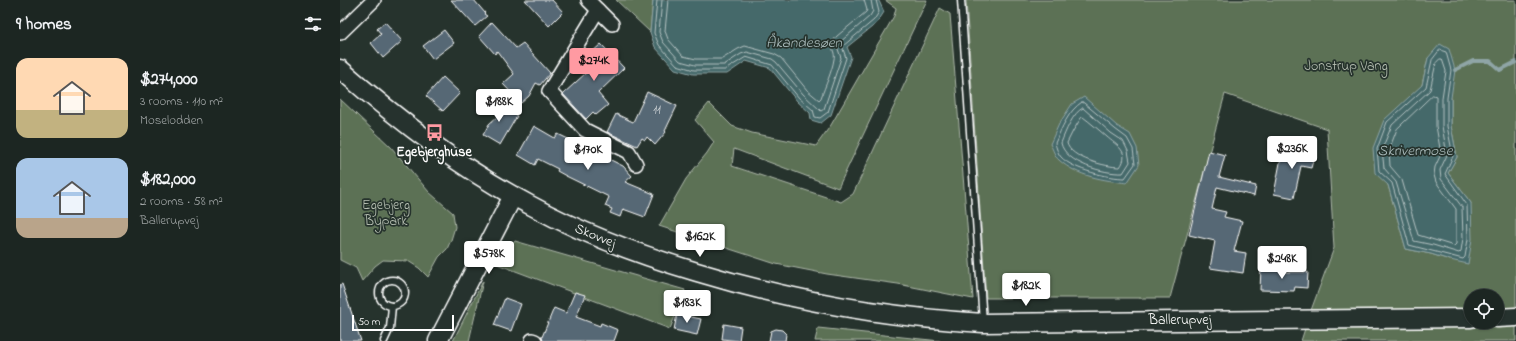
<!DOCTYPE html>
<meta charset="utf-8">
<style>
body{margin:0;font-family:"Indie Flower",sans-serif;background:#29322f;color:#f1f3f6;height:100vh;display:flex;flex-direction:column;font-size:15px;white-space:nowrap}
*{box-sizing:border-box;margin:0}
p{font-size:13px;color:#a0a5a5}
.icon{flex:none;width:22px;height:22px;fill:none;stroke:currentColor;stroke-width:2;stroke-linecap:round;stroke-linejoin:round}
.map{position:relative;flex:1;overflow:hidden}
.sheet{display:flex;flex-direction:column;background:#1c2622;width:340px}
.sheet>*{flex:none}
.buttons{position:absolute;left:1124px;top:289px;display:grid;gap:8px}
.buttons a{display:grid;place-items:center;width:40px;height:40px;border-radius:50%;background:#1c2622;box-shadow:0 1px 3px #0004,0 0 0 1px #3a4340;font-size:20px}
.scale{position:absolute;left:12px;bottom:10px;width:102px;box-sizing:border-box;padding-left:4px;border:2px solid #fff;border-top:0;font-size:11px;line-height:14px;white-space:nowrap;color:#fff;-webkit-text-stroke:3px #26332d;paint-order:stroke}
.price{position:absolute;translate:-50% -34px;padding:0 9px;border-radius:4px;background:#fff;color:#222;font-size:13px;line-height:26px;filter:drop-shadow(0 1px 2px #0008)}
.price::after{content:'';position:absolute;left:50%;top:24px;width:12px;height:9px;margin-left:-6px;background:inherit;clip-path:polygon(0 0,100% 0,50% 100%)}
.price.current{background:#ff9aa2;color:#111}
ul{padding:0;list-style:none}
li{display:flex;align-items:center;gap:12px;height:100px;padding:0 16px}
li span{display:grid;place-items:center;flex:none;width:112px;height:80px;border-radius:12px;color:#555}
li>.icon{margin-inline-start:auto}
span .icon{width:48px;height:48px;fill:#fffc;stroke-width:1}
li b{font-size:17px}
h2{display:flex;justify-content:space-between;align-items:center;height:48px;padding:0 16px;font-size:17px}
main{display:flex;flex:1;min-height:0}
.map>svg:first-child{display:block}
.green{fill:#5c7155;stroke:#aeb8aa;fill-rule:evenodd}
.water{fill:#45696a;stroke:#8fa5a6}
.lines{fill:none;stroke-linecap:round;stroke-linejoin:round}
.shore{stroke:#b5c3c3;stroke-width:1}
.stream{stroke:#8fa5a6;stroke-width:4}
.building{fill:#576874;stroke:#fff}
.lane-casing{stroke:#fff;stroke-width:9}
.street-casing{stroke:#fff;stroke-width:16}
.secondary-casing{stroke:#fff;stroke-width:21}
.lane{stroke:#26332d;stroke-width:6}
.street{stroke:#26332d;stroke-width:13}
.secondary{stroke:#26332d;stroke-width:18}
.labels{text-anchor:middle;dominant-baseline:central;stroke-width:3.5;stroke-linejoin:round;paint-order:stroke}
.number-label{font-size:12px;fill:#d5d9dc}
.park-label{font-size:14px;fill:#b6bfb2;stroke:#26332d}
.poi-label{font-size:14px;font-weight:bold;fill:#fff;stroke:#26332d}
.street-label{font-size:14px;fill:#fff;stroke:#26332d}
.water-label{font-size:15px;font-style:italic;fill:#abbcbc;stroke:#26332d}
</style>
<main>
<section class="sheet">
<h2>9 homes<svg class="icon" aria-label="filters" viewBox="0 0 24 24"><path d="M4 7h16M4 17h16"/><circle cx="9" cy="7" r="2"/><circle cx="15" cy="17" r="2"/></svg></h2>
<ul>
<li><span style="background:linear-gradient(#ffd9b3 65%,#c2b280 0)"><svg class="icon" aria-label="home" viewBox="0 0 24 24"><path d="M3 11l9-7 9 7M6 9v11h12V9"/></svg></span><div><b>$274,000</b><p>3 rooms · 110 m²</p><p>Moselodden</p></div></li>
<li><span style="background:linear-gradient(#a9c7e8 75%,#b9a48a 0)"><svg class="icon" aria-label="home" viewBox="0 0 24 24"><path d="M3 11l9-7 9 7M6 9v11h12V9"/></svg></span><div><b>$182,000</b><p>2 rooms · 58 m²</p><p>Ballerupvej</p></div></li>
</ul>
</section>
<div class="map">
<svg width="1176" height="341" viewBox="0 0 1176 341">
<rect width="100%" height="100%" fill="#26332d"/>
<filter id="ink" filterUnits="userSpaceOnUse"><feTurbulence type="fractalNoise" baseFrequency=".025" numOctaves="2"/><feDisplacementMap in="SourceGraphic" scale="8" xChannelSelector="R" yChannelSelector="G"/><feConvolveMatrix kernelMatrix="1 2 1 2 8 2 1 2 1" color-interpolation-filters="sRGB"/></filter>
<g filter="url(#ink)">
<!-- green -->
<g class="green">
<path d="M276 0H313L310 32Z"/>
<path d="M545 0H587L498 188 394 149 392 166 501 202 513 194 600 8 610 14 633 299 558 284 487 274 436 264 319 226 346 179 367 153 374 142 355 120 369 103 392 126 412 133 476 146 491 125 554 16 556 8Z"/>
<path d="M626 0H1176V341H961L970 313 994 248 987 129 885 94 830 298H646ZM1088 58 1111 98V126L1117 157 1108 173 1131 203 1110 260 1091 254 1066 249 1048 185 1082 85ZM1131 296H1157V322H1131Z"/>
<path d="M0 99 51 147 89 192 113 213 115 227 111 240 107 249 99 257 88 277 79 268 68 261 43 260 35 266 22 281 16 268 0 260Z"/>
<path d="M175 241 345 290 330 329 157 264Z"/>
<path d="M143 281 129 341H113Z"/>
<path d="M478 328 600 341H475Z"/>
</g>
<!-- water -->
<g class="water">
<path d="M313 0H535L539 1 544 12 537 23 507 47 511 57 491 115 481 123 471 120 470 113 457 101 430 68 406 61 387 74H353L335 69 315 47 310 32Z"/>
<path d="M1100 44 1109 49 1115 70 1111 98V126L1117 157 1108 173 1131 203 1132 239 1128 264 1110 260 1091 254 1066 249 1048 185 1035 173 1033 148 1044 120 1082 85 1088 58Z"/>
<path d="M744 97 777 126 790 134 797 148 799 165 787 183C764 180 738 177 719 160 715 157 713 149 710 144L719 124 732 104Z"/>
</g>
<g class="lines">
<!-- shore -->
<g class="shore">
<path d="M317 0 314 33 319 45 337 65 354 70H385L406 57 432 65 459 98 473 110 475 117 480 118 488 112 506 58 503 49V46L534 20 539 12 536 0"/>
<path d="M322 0 319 32 323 42 340 61 355 65H384L401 54 407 52 432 59 436 62 463 94 481 111 484 109 501 58 498 49 499 43 530 16 533 11 531 0"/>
<path d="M328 0 325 31 328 39 343 56 356 59H382L398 49 405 46 434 54 441 58 467 90 479 100 481 98C485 86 492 72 494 59 496 50 487 47 497 36L526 12 527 10 524 0"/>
<path d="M1100 50 1106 52 1111 70 1107 98V126L1113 156 1105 174 1127 205 1128 239 1125 257 1123 259 1069 245 1052 183 1039 171 1037 149 1047 122 1086 87 1092 60Z"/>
<path d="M1100 59H1102L1106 71 1102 98V126L1107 155 1100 170 1101 179 1122 207 1123 238 1121 251 1119 253 1093 245 1074 241 1056 182 1044 168 1042 149 1052 125 1090 90 1096 63Z"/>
<path d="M1093 95 1096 96V126L1101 154 1095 167 1094 175 1096 182 1116 209V244L1114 246 1078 235 1062 180 1050 166 1049 150 1057 129Z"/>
<path d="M742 102 744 103 775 129 787 138 793 149 795 164 785 178C769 178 733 170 721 157 718 154 716 147 715 143 722 128 728 111 742 102Z"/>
<path d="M743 108 771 133 783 141 788 151 790 162 783 173C764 174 725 163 721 143 725 133 733 112 743 108Z"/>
<path d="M743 117C751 123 759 130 767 137 776 145 791 152 780 167 766 167 730 158 727 143L733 131 741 118Z"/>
</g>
<!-- stream -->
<path class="stream" d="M1115 70 1133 61H1150L1160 70 1176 62"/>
</g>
<!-- building -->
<g class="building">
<path d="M111 0H134L145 13 144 14 147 16 135 26Z"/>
<path d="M185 0H212L223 12 209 26Z"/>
<path d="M45 22 62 41 43 58 31 43 41 34 37 29Z"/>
<path d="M152 22 176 48 183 43 210 73 200 85 196 83 189 96 181 103 163 84 174 74 157 51 155 54 139 36Z"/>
<path d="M104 30 114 43 93 59 83 46Z"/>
<path d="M261 44 284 68 258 93 268 105 256 115 253 112 246 119 223 94 247 72 239 64Z"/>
<path d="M103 77 120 93 103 111 86 96Z"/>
<path d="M307 92 337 106 325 131 326 132 315 145 307 137 305 140 302 138 297 146 267 132 276 114 293 122Z"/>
<path d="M144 96 177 116 160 145 143 135 149 124 158 116Z"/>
<path d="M194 126 213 137 215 138 218 134 283 166 292 176 285 182 314 194 305 217 283 209 280 217 270 213 272 209 265 206 269 197 226 176 217 171 218 169 198 159 195 165 178 155Z"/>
<path d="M943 147 975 153 971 168 961 166 954 198 934 194Z"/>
<path d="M869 151 885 155 879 177 916 186 914 196 877 187 872 209 886 212 884 217 902 221 894 251 906 253 903 273 870 268 875 241 849 235Z"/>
<path d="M921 268H940V272H968L967 288 955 287 954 291 920 290Z"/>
<path d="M2 284 21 341H0V285Z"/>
<path d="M235 292 245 295 236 317 260 326 261 323 278 330 274 341H203L202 337 214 308 226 313Z"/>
<path d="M165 298 181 304 171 331 154 325Z"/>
<path d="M337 314 361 319 357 335 334 330Z"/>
<path d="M384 324 401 327 399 341 382 339Z"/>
<path d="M436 329 442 330 446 334 445 341H429L431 331Z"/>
</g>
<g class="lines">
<defs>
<g id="lane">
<path d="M621 0 643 322"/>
<circle cx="52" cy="293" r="13"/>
<path d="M44 341 50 328 52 306"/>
</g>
<g id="street">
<path d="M248 0 272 24"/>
<path d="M258 10 209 91 245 130 289 152 296 164"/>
<path d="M0 33 34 0"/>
<path d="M192 341V340L195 341"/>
</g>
<g id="secondary">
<path d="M0 69C58 120 121 169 190 205 243 234 300 255 357 272 452 301 544 317 643 323L1131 318"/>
<path d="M1157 318 1176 317"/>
<path d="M98 341 173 196"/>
</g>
</defs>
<!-- lane casing -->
<use href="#lane" class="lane-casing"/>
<!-- street casing -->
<use href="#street" class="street-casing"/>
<!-- secondary casing -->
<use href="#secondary" class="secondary-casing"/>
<!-- lane -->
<use href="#lane" class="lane"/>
<!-- street -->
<use href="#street" class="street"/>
<!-- secondary -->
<use href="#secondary" class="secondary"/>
</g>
</g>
<!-- icons -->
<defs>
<symbol id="bus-bare" viewBox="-9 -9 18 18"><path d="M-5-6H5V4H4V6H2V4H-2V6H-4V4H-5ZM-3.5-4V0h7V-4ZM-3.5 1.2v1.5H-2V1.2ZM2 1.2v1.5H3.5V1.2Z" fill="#ff9aa2" stroke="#26332d" stroke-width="2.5" paint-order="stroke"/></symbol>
</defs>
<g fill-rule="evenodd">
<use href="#bus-bare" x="82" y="120" width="25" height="25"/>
</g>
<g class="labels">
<!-- number labels -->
<g class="number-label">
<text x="317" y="110">11</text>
</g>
<!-- park labels -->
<g class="park-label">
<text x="1006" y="66">Jonstrup Vang</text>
<text x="46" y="205">Egebjerg<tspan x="46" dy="16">Bypark</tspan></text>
</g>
<!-- poi labels -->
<g class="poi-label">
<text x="94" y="152">Egebjerghuse</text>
</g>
<!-- street labels -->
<g class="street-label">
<text transform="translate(255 236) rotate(22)">Skovvej</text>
<text x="840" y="320">Ballerupvej</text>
</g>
<!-- water labels -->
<g class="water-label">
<text x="464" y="43">Åkandesøen</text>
<text x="1075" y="151">Skrivermose</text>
</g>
</g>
</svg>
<div class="buttons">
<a><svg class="icon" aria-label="locate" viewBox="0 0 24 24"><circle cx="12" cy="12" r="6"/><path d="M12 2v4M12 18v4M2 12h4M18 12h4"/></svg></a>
</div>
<div class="scale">50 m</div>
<b class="price current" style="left:254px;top:82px">$274K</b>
<b class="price" style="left:159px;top:123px">$188K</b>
<b class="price" style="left:952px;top:170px">$236K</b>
<b class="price" style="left:248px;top:171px">$170K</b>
<b class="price" style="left:360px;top:258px">$162K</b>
<b class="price" style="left:149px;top:275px">$578K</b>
<b class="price" style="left:942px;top:280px">$248K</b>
<b class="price" style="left:686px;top:307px">$182K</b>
<b class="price" style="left:347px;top:324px">$183K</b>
</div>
</main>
